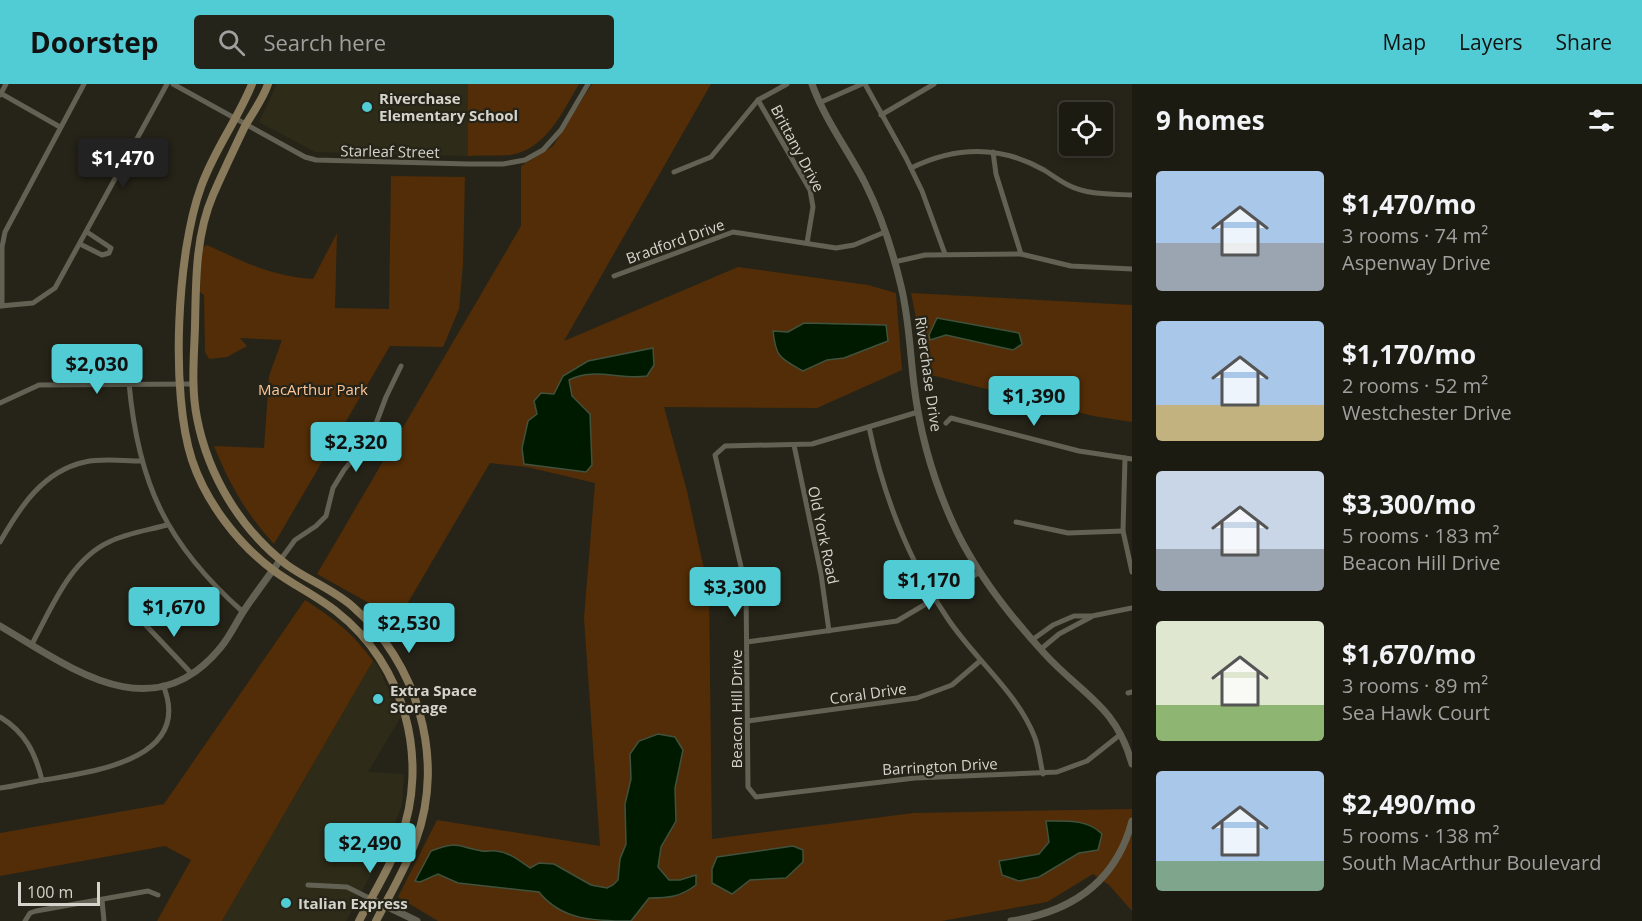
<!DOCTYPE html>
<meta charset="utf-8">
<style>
body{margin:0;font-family:"Open Sans",sans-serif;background:#25241b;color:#f1f3f6;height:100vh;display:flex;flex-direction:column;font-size:22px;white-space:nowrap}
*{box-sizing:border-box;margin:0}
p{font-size:20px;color:#a0a19f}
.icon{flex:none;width:33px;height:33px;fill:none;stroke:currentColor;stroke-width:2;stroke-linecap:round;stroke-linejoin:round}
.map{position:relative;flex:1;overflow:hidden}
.side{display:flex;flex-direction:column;background:#1c1b12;width:510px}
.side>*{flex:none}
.fabs{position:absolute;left:1059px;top:18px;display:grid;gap:12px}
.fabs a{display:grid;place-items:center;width:54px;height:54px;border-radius:6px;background:#1c1b12;box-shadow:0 3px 9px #0003,0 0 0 2px #3a3932;font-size:30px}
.scale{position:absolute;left:18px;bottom:15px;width:82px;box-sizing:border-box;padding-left:6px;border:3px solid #d5d4cc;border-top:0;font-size:16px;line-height:21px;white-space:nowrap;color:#d5d4cc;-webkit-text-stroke:4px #262418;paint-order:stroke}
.price{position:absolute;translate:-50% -51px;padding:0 14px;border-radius:6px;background:#51ccd4;color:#111;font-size:20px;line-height:39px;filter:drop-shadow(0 2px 3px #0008)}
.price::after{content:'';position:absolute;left:50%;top:36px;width:18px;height:14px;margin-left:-9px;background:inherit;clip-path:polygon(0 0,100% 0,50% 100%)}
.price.active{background:#222;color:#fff}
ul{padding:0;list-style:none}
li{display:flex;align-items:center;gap:18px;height:150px;padding:0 24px}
li span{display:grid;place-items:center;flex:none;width:168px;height:120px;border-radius:6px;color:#555}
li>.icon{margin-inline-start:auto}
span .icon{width:72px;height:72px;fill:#fffc;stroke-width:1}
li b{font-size:26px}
h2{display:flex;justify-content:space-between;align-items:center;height:72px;padding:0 24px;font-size:26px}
header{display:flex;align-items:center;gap:36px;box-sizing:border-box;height:84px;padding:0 30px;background:#51ccd4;color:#111}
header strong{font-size:28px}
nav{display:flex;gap:33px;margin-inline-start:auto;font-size:21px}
.search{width:420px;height:54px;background:#25241b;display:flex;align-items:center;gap:15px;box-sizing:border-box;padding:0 21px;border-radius:6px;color:#a0a19f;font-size:22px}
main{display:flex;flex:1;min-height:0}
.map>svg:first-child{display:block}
.built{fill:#2e2b18}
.green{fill:#522d07}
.water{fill:#001a00;stroke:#40523d;stroke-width:1.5}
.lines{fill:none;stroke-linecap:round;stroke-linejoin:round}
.minor{stroke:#636153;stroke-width:5}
.tertiary{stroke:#636153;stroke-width:7}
.secondary{stroke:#887a5b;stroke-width:8}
.poi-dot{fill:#51ccd4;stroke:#262418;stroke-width:2}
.labels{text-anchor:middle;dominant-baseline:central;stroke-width:4.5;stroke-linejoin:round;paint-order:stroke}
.poi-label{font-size:15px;font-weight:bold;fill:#d5d4cc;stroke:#262418;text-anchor:start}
.street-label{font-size:15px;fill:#d5d4cc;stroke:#262418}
.park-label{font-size:15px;fill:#fdc699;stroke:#262418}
</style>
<header>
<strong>Doorstep</strong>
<div class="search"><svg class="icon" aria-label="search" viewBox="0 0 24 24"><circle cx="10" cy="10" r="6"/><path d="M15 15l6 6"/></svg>Search here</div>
<nav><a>Map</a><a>Layers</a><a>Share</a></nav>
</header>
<main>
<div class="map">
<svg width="1132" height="837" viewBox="0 0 1132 837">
<rect width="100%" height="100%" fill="#262418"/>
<!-- built -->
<g class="built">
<path d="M277 0H468V72L315 68 259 38Z"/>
<path d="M373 577 377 580 401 633 368 688 404 690 402 721 384 766 346 837H222Z"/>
</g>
<!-- green -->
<g class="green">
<path d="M468 0H579C563 27 546 66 510 71 497 72 482 71 468 72Z"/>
<path d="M592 0H711L564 257 738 183 868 201 896 209 902 286 817 324 664 323 687 407 709 508 712 755 913 729 1132 725V827L1109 801 1093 790 1047 818 942 837H438L398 813 437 736 600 762 584 534 595 399 527 383 490 379 393 544 369 519 317 490 521 142V82L553 62Z"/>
<path d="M391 92 465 93 463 180 459 225 443 263 390 262 274 460C245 428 230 401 214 362L264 364 269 292 282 256 240 254 247 262 227 273 209 275 205 268 204 211 200 208 201 165 207 161C244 178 271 192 313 195L337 149 335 224 389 225Z"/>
<path d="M911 209 1132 221V338L1093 332 927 290Z"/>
<path d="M305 516C333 534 354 550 373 577L222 837H157L191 776 165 762 0 792V749L164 720Z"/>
</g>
<!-- water -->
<g class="water">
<path d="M937 234 1019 249 1022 260 1013 266 946 251 930 256 929 251Z"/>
<path d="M804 239 886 241 888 257 844 274 827 276 803 287C780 274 776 274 773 247L788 248Z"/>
<path d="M653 264 654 281 647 292C620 296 593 283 569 296L572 312 590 330 592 381 586 388 524 380 522 364 528 337 537 330 534 317 541 309 554 310 563 292 588 277Z"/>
<path d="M658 650 675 653 683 666 675 704 676 737 661 763 658 783 669 796H680L696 791V801C680 813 669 814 649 814L631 837C596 837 562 837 539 808L458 799 438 790 420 798 415 797 431 767C457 756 458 763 482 767 486 768 492 766 496 767 509 768 520 777 530 784L539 779 554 780 591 801 607 804 613 801 618 796 620 775 626 760 625 720 631 695 630 670 639 657Z"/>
<path d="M1046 737C1065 737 1088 735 1102 750L1098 766 1079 769 1039 793 1019 797 1002 791 999 777 1039 770 1049 758Z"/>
<path d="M793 762 803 766V778L786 794 750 796 732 810 712 799V785L717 773Z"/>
</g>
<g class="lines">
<!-- minor -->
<g class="minor">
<path d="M173 0 305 73 316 76 469 80H503L525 76 543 66 561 46 588 0"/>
<path d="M865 0 906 74 922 107 945 170"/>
<path d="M0 9 60 43"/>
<path d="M0 11 6 0"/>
<path d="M758 16 810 106 813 123 807 159"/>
<path d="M819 19 862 0"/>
<path d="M881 31 934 0"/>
<path d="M993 68 996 90 1021 170"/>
<path d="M911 84C956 62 1000 61 1044 86 1052 91 1060 97 1068 101 1087 111 1111 110 1132 111"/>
<path d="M674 88 711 73 758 16 787 0"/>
<path d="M80 160 102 171 109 169 111 164 87 148"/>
<path d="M894 178 925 171 1021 170 1071 182 1132 185"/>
<path d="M614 192 733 148 836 164 854 161 885 148"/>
<path d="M0 222 33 219 55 204 167 0"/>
<path d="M2 222V163L5 148 84 0"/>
<path d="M129 299C138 400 167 461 243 528"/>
<path d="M0 319 39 301 193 300"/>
<path d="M918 328 812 360 725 362 715 371 746 504 748 703 756 713 915 694 1057 688 1087 677 1121 650"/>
<path d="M946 339 951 334 1079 367 1132 375"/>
<path d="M869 343C883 410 908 475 946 532 973 574 1017 607 1035 654 1039 665 1040 678 1043 690"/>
<path d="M794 361 821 490 829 547"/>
<path d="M1125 374 1123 447 1132 488"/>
<path d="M1016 438 1068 449 1123 447"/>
<path d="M0 458C20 423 43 387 85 378 102 374 123 377 141 377"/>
<path d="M281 475 295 456 316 442 326 432 333 404 344 386 371 353 386 313 401 282"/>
<path d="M140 535 191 589"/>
<path d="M1032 556 1053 541 1074 532H1092L1132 524"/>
<path d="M747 558 897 537 980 488"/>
<path d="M32 560C51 525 70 476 109 458 127 449 149 446 167 441"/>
<path d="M1041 565 1059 550 1091 533"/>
<path d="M1128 609 1132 608"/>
<path d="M0 633C25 648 35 668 42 696"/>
<path d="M748 637 917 614 952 601 980 577"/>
<path d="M0 704C17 702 33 697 50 695 99 687 193 673 163 601"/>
<path d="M308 801 347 803 371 815"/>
<path d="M102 816 104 837"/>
<path d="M25 837 30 829 36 827 148 807 158 811"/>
</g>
<!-- tertiary -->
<g class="tertiary">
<path d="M812 0C825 36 848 66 865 99 881 131 893 168 901 202 909 234 910 268 914 301 920 351 935 402 957 448 979 493 1010 532 1044 569 1081 610 1116 621 1132 680"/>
<path d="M0 542C70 583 152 648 221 563 230 552 236 539 243 528 255 510 268 493 281 475"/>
<path d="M371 815 417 837"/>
<path d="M1011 837C1071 828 1116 798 1132 737"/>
</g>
<!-- secondary -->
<g class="secondary">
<path d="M252 0C238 35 214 66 201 103 177 168 170 309 192 376 206 418 238 460 273 486 293 501 317 512 337 528 405 581 430 676 400 756 390 784 373 810 359 837"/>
<path d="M268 0C263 15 253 28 245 42 234 65 223 88 213 111 195 153 196 199 195 243 194 273 191 304 197 334 208 391 240 445 287 481 308 496 332 505 352 522 417 578 446 674 416 756 406 784 390 810 376 837"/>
</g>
</g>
<!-- markers -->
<g class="poi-dot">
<circle cx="367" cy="23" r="6"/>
<circle cx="378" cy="615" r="6"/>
<circle cx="286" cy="819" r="6"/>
</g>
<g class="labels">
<!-- poi labels -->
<g class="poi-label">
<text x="379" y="14">Riverchase<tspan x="379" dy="17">Elementary School</tspan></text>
<text x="390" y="606">Extra Space<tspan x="390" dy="17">Storage</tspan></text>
<text x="298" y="819">Italian Express</text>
</g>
<!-- street labels -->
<g class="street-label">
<text transform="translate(798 64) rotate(62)">Brittany Drive</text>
<text transform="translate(390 67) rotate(1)">Starleaf Street</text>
<text transform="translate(675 157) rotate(-20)">Bradford Drive</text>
<text transform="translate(929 290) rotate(82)">Riverchase Drive</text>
<text transform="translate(824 451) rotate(78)">Old York Road</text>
<text transform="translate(868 609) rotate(-8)">Coral Drive</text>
<text transform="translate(736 625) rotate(-90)">Beacon Hill Drive</text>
<text transform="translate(940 682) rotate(-3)">Barrington Drive</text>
</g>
<!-- park labels -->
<g class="park-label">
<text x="313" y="305">MacArthur Park</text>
</g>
</g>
</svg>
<div class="fabs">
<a><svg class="icon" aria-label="locate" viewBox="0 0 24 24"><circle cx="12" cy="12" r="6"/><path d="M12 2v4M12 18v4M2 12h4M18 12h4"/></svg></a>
</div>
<div class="scale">100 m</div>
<b class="price active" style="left:123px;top:105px">$1,470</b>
<b class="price" style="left:97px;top:311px">$2,030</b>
<b class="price" style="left:1034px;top:343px">$1,390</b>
<b class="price" style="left:356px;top:389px">$2,320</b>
<b class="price" style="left:929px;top:527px">$1,170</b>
<b class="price" style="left:735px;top:534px">$3,300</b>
<b class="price" style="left:174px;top:554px">$1,670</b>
<b class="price" style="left:409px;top:570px">$2,530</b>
<b class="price" style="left:370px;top:790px">$2,490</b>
</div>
<section class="side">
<h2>9 homes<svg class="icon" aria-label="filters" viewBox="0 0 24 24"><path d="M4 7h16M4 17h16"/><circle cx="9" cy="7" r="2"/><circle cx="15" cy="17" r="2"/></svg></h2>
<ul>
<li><span style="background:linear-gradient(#a9c7e8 60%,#9aa5b1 0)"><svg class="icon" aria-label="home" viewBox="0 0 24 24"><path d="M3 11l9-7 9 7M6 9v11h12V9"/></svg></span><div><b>$1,470/mo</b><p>3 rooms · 74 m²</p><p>Aspenway Drive</p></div></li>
<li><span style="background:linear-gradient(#a9c7e8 70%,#c2b280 0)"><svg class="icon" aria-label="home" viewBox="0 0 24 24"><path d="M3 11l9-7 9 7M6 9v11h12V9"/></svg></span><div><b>$1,170/mo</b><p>2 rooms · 52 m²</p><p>Westchester Drive</p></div></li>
<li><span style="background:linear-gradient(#c9d6e8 65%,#9aa5b1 0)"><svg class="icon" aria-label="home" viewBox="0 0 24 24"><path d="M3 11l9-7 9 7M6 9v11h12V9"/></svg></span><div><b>$3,300/mo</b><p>5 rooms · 183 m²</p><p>Beacon Hill Drive</p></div></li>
<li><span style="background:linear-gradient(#dfe7d0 70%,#8fb573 0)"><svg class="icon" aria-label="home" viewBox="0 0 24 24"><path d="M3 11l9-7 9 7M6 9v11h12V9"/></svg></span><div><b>$1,670/mo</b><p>3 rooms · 89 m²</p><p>Sea Hawk Court</p></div></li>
<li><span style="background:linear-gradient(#a9c7e8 75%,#7fa58c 0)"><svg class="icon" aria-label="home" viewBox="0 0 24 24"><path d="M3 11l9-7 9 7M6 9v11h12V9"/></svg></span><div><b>$2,490/mo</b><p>5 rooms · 138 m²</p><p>South MacArthur Boulevard</p></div></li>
</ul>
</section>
</main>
